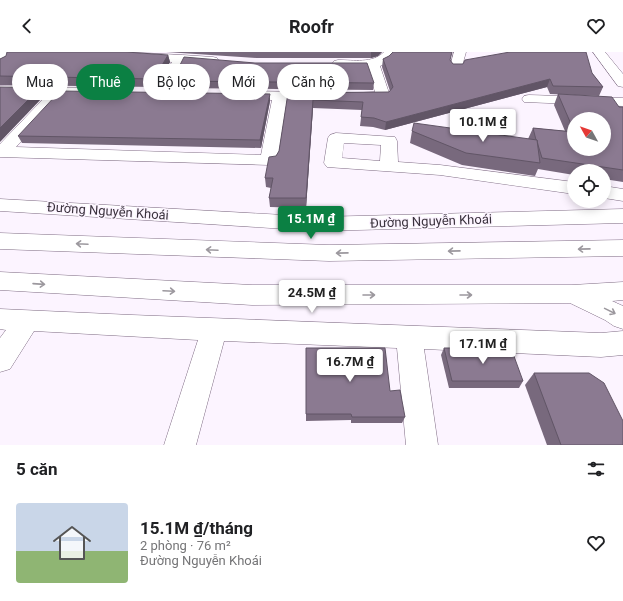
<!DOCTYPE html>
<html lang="vi">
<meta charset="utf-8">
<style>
body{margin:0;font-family:Roboto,sans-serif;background:#f2f2f2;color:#202124;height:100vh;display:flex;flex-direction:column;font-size:15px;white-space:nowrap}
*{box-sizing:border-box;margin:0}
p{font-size:13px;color:#757577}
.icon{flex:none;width:22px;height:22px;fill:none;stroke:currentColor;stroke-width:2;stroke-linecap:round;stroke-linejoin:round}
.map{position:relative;height:393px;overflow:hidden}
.details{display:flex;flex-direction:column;background:#fff;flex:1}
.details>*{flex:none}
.top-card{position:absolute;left:12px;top:12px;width:400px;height:36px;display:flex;gap:8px}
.needle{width:26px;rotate:310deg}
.buttons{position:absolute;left:567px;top:60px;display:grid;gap:8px}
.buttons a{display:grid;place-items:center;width:44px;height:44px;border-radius:50%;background:#fff;box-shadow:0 2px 10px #0003;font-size:20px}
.price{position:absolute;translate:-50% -34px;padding:0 9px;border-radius:4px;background:#fff;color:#222;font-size:13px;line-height:26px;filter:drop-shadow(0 1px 2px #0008)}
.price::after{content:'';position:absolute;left:50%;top:24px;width:12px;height:9px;margin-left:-6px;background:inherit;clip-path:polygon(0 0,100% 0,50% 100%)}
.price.on{background:#0b8043;color:#fff}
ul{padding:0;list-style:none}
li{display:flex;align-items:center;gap:12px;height:100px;padding:0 16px}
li+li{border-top:1px solid #e0e0e0}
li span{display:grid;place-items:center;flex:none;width:112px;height:80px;border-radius:4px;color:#555}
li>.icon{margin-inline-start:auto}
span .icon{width:48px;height:48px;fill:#fffc;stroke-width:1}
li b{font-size:17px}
h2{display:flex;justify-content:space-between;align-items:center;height:48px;padding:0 16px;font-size:17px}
.chip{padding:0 14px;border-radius:18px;background:#fff;box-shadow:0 2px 10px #0003;font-size:14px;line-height:36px}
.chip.on{background:#0b8043;color:#fff}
header{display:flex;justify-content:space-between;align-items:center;height:52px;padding:0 16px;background:#fff;font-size:18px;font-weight:700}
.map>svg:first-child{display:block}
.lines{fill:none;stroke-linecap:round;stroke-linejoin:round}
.minor-casing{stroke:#7f6c84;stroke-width:1}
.major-casing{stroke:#7f6c84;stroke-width:1}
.minor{fill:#fff;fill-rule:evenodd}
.major{fill:#fff;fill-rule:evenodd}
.wall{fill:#78697d;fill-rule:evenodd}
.shaded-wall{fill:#615566}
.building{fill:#8b7a91;stroke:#615566}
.oneway{stroke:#9c989e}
.labels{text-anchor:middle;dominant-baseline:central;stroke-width:3;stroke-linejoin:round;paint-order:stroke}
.street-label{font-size:13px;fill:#3a323d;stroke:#fcf4ff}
</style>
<header><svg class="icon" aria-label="back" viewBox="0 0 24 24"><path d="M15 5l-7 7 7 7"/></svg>Roofr<svg class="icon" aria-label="heart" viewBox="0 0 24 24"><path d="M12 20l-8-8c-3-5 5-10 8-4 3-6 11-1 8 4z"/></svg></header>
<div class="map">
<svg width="623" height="393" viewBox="0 0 623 393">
<rect width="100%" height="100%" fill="#fcf4ff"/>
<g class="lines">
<defs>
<g id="minor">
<path d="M0 0H11L8 11 0 15Z"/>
<path d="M89 0C131 0 172 2 213 5L217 6 219 9 217 12 213 13 184 11 169 42 167 45 162 46 157 45 155 42 172 10 95 4 91 3Z"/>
<path d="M384 0H397L387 11 380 14 390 44 388 47 357 48 352 47 350 44 352 41 375 40 368 16H338L334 15 332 12 334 9 338 8C354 8 372 12 384 0Z"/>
<path d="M454 0H466L461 18H451L450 15Z"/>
<path d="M593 0H605L623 22V35L618 34Z"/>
<path d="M0 34 89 36 94 37 96 40 94 43 62 44 16 95 261 103 272 48 239 47 234 46 232 43 234 40 239 39 317 40 322 41 324 44 322 47 287 48 278 108 275 112 269 113 0 105V92L47 43 0 42Z"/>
<path d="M529 43 623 46V54L524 50 522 47 524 44Z"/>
<path d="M336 81 395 85 397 89 398 110 440 113 574 130V142L440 123 327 115 324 111 328 86 330 83ZM344 91 381 93 380 109 342 106Z"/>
<path d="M604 134 623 137V149L604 146Z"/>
<path d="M0 147 319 165 623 157V171L319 179 0 159Z"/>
<path d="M0 257 132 263 601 281 623 279V303L601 305 424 297 438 393H406L397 296 224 289 196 393H164L198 288 34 279 10 317 0 320V286L6 278 0 277Z"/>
</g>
<g id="major">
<path d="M0 181 329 193 623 188V204L329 209 0 197Z"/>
<path d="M0 220 252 233H572L623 230V248L612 249 623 254V277L614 274 605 268 570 251 252 253 0 238Z"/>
</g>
</defs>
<!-- minor casing -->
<use href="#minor" class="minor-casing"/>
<!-- major casing -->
<use href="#major" class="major-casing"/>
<!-- minor -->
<use href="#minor" class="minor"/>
<!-- major -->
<use href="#major" class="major"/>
</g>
<!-- wall -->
<g class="wall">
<path d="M166 0H382L378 4 371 6H256Z"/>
<path d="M168 3 170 10 156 35 0 33V7L6 4Z"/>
<path d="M389 4 450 8 453 12 592 21 603 35 599 44 550 42 547 35 385 78 373 75 360 74 362 58 313 56 306 156 270 155 269 146 271 136 266 135 265 126 276 104 279 99 288 41 389 40 390 39 382 15 383 7Z"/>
<path d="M255 11 374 31 373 38 173 36 172 29Z"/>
<path d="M558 42 623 55V130L604 127V119H574V123L538 117 535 124 462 113 410 91 412 79 528 87 533 76 565 79 554 53ZM574 67 604 97H574Z"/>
<path d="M270 49 261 96 22 91 18 84Z"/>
<path d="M306 296 390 339 405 365 402 371H351V368L306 369Z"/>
<path d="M444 296 523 329 519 336H449L441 303Z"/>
<path d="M534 321 623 393H547L525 333Z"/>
</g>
<!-- shaded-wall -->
<g class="shaded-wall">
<path d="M371 0H382L378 4 371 6Z"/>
<path d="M168 3 170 10 156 35 154 27Z"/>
<path d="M550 27 547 35 385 78 386 70Z"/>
<path d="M40 36 44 44 0 90V76Z"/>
<path d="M270 42V49L261 96 260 88Z"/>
<path d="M313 48V56L306 156V146Z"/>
</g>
<!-- building -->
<g class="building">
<path d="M7 0H126L168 3 154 27 0 24V7L6 4Z"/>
<path d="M393 0H452L450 8 453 12H463L465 8 510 0H586L592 21 603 35 553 34 550 27 386 70 374 66 361 65 363 50 313 48 306 146H269L273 126H265L269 105 276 104 279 99 288 41 389 40 393 35 383 7 389 4Z"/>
<path d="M184 5 255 11H367L374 31 172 29Z"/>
<path d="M0 35 40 36 0 76Z"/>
<path d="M60 39 270 42 260 88 18 84Z"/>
<path d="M558 42 612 45 619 55H623V118L542 106 538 93 537 88H536L533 76 574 80V97H604V67H574V79Z"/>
<path d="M414 71 537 88 540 111 466 101 412 79Z"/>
<path d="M306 296H385L390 339 400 338 405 365H352L351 362H306Z"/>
<path d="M444 296H511L523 329H452Z"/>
<path d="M534 321H589L604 331 623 369V393H561Z"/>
</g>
<!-- one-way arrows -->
<defs><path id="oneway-shaft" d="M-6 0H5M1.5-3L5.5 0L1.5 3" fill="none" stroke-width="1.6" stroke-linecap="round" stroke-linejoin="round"/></defs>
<g class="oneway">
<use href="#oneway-shaft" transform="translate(82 192) rotate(-177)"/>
<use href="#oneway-shaft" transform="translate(584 197) rotate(179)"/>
<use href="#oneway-shaft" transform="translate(212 198) rotate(-177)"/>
<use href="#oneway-shaft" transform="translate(454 199) rotate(179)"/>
<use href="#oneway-shaft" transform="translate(342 201) rotate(179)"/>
<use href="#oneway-shaft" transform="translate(39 232) rotate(4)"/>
<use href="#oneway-shaft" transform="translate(169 239) rotate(3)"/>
<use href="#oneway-shaft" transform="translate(369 243)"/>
<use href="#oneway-shaft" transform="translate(466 243)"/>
<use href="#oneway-shaft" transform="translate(610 259) rotate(26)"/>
</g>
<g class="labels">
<!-- street labels -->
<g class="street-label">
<text transform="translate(108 159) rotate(4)">Đường Nguyễn Khoái</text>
<text transform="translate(431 169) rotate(-2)">Đường Nguyễn Khoái</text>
</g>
</g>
</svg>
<div class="buttons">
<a><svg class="needle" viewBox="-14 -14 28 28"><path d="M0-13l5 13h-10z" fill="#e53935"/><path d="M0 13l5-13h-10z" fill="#757577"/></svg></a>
<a><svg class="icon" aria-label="locate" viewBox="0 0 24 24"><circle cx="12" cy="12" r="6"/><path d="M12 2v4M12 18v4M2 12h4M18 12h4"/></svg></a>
</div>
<b class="price" style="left:483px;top:91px">10.1M ₫</b>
<b class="price on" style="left:311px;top:188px">15.1M ₫</b>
<b class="price" style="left:312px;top:262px">24.5M ₫</b>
<b class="price" style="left:483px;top:313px">17.1M ₫</b>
<b class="price" style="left:350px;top:331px">16.7M ₫</b>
<div class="top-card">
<a class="chip">Mua</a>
<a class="chip on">Thuê</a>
<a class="chip">Bộ lọc</a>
<a class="chip">Mới</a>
<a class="chip">Căn hộ</a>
</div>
</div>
<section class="details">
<h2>5 căn<svg class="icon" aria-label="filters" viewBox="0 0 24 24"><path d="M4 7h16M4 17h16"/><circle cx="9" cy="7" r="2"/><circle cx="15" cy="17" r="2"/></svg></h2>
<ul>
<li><span style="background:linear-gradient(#c9d6e8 60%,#8fb573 0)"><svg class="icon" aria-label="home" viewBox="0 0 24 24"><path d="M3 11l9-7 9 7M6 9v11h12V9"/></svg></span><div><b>15.1M ₫/tháng</b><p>2 phòng · 76 m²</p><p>Đường Nguyễn Khoái</p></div><svg class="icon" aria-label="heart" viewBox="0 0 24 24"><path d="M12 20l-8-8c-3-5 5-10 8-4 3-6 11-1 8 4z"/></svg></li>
</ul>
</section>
